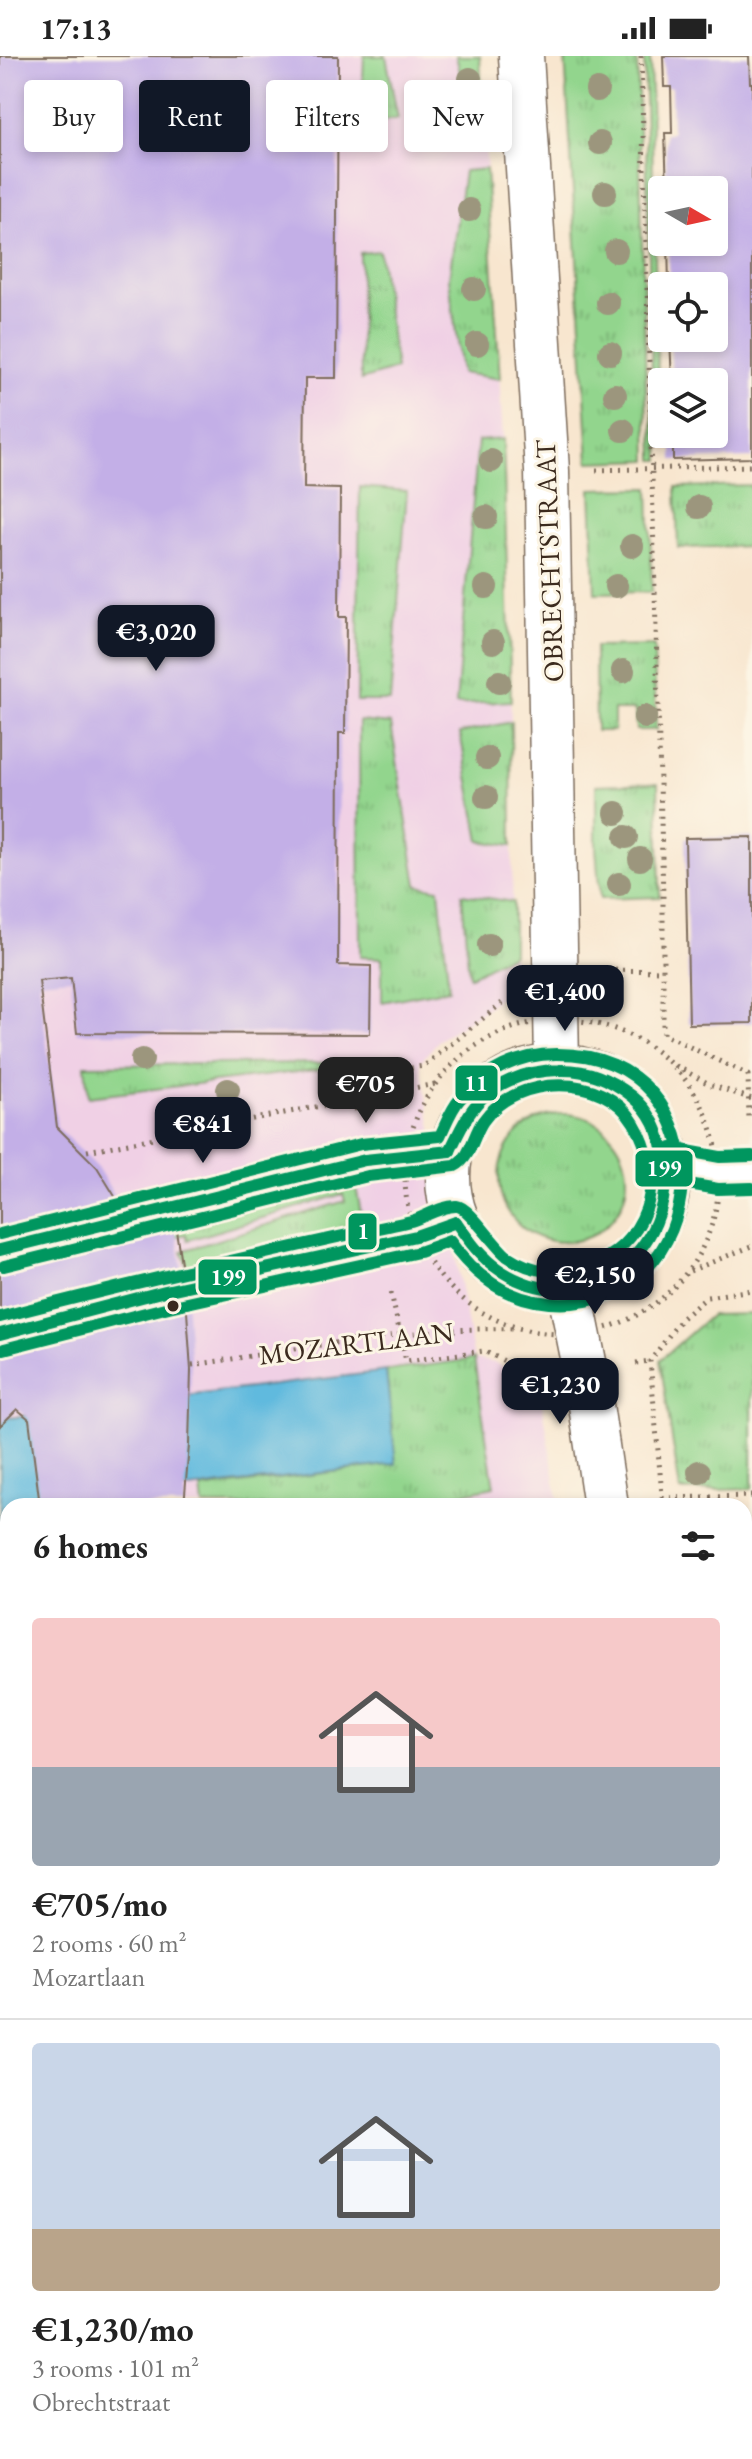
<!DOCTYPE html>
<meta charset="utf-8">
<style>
body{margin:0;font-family:"EB Garamond",serif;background:#f2f2f2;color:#222;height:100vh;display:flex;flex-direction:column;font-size:30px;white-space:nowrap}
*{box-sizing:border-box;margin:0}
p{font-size:26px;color:#767676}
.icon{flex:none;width:44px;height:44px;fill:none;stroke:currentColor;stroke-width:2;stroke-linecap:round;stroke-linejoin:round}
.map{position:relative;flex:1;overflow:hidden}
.details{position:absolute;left:0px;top:1442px;width:752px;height:962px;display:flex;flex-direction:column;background:#fff;border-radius:24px 24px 0 0;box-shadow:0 4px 12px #0003}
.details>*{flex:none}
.banner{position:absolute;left:24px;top:24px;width:704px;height:72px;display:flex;gap:16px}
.needle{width:52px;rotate:99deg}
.controls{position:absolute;left:648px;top:120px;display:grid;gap:16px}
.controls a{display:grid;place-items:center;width:80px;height:80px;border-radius:8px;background:#fff;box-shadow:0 4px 12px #0003;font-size:40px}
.price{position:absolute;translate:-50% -68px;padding:0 18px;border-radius:16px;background:#111827;color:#fff;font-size:26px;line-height:52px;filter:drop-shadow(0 2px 4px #0008)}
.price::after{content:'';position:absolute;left:50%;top:48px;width:24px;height:18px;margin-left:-12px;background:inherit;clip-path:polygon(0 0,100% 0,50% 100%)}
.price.selected{background:#222;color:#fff}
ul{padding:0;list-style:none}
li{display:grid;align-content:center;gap:16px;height:424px;padding:0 32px}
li+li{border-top:2px solid #e0e0e0}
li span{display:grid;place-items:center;height:248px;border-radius:8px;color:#555}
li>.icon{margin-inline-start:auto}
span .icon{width:144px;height:144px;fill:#fffc;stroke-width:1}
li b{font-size:34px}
h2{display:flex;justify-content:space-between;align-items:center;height:96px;padding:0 32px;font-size:34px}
.tag{padding:0 28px;border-radius:8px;background:#fff;box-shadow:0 4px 12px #0003;font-size:28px;line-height:72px}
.tag.selected{background:#111827;color:#fff}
.status{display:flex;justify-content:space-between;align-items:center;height:56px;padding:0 40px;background:#fff;direction:ltr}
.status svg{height:22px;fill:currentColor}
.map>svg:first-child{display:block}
.built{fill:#f0d0e5}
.grass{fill:url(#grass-tufts);stroke:#668056;stroke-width:2}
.water{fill:#61bade;stroke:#4e727e;stroke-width:2}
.building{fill:#c3afe7}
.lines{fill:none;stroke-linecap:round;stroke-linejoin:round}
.tertiary-tunnel{stroke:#d2c0ac;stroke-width:44;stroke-dasharray:44 22;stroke-linecap:butt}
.service-casing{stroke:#7d6c5c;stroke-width:25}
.minor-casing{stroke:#7d6c5c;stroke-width:47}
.tertiary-casing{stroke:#7d6c5c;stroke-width:47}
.path{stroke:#7d6c5c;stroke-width:5;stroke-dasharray:2 6;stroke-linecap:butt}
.service{stroke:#fff;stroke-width:22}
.minor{stroke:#fff;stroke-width:44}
.tertiary{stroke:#fff;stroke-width:44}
.bus-1-casing{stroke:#fcf5e5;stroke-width:18}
.bus-2-casing{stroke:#fcf5e5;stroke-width:18}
.bus-3-casing{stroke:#fcf5e5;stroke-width:18}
.bus-1{stroke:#00965e;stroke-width:12}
.bus-2{stroke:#00965e;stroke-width:12}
.bus-3{stroke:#00965e;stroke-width:12}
.tree{fill:#9c967d}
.bus-dot{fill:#3b2a1e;stroke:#fcf5e5;stroke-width:3}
.labels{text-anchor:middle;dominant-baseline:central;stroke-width:6;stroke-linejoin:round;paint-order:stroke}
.street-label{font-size:28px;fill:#3b2a1e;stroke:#fcf5e5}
.line-badge{stroke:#fcf5e5;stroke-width:3}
.badge-label{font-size:22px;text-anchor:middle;font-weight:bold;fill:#fff}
</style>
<div class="status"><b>17:13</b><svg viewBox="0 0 49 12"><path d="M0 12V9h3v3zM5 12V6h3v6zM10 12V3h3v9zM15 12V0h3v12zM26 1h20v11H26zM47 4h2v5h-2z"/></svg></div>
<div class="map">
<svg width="752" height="2403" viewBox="0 0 752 2403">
<defs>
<pattern id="grass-tufts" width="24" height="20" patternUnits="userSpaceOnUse" patternTransform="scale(2)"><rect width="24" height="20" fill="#92d58d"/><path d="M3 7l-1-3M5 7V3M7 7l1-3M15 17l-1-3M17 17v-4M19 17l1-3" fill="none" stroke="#7fb779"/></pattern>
</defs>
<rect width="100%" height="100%" fill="#fcf5e5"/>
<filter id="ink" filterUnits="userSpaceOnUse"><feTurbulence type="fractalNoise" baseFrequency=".0125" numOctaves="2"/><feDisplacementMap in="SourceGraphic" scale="16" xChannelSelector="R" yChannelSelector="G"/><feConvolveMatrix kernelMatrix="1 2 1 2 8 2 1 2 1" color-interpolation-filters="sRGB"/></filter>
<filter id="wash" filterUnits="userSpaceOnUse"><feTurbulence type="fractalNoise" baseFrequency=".006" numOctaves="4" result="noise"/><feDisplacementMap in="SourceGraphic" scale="32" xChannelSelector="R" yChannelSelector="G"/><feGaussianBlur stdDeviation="1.8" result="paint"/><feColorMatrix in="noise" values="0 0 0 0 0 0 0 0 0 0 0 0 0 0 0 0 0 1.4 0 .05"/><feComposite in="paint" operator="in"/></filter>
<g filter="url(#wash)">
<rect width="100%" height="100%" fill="#f8e6cf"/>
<!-- built -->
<path class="built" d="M0 0H480L503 383 511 666 513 910 503 937 489 951 439 984 420 1006 474 1303 496 1307 510 1315 526 1329 543 1351 559 1450H8V2396H701L702 2403H0Z"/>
<!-- grass -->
<g class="grass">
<path d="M364 0H386L398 63 361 67Z"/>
<path d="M456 0H480L482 40H466Z"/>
<path d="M565 0H637L648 404 589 406Z"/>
<path d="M644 0H650L660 404H654Z"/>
<path d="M486 113 500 323 461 317 449 222 464 115Z"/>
<path d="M379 195 396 313 361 324 360 197Z"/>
<path d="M503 383 511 645 456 649 478 385Z"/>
<path d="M752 429V490L678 492 676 431Z"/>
<path d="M360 431 407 435 390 645H357Z"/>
<path d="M649 432 652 536 595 537 591 433Z"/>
<path d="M654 590 656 674H636L635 654H614V675H596L595 591Z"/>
<path d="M359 665 391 668 417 829 439 833 449 933 382 946V902L360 901Z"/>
<path d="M511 666 512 790 480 785 460 677Z"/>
<path d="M658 727 660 841 600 843 596 792V729Z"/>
<path d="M462 838 513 846V898L469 921Z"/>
<path d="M340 1007 339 1011 88 1041 85 1009Z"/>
<circle cx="563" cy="1122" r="64"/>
<path d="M354 1121 364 1172 189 1217 182 1195 345 1145 343 1138 188 1184 186 1178 153 1188 137 1176Z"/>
<path d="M752 1258V1433L680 1435 660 1304 711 1259Z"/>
<path d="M474 1303 494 1431 400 1450H203L201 1433 395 1408 386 1315Z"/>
<path d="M8 1461V1574L0 1575V1464Z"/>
<path d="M744 1565H752V1866H745L744 1860Z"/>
</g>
<!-- water -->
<path class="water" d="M386 1315 396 1408 51 1450H8V1461L0 1464V1363Z"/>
<g id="blocks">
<!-- building -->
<g class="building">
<path d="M0 0H338L336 322H305L304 432 340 433 339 561H346L345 677H339L338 909 371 910 370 978 77 977 71 922 39 925 57 1071 97 1111 119 1147 175 1167 186 1241 191 1314 189 1389 184 1450H40L29 1363 17 1353 0 1370Z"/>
<path d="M663 0H749L750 27H752V402L673 404V378H714V326H672L670 282H714V230H669L668 186H714V134H667L665 77H672L671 31H664Z"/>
<path d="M752 781V967L689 968 685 782Z"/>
<path d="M0 1613 6 1646H8V2396H648L649 2403H0Z"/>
</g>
</g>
</g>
<g filter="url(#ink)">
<use href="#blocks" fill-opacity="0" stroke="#7d6c5c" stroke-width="2"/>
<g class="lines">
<!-- tertiary-tunnel -->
<g class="tertiary-tunnel">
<path d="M0 1194 127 1162"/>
<path d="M0 1278 186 1231"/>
</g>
<defs>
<path id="service" d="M744 1914 752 1918"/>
<g id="minor">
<path d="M521 0 547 415 557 1010"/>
<path d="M569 1232 586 1316 606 1450"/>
<path d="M744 1544H752"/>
<path d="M744 2327 752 2378"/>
</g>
<g id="tertiary">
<circle cx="558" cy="1121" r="110"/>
<path d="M668 1108 719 1117 752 1116"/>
<path d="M127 1162 365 1104 450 1095"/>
<path d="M186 1231 416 1180 456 1166"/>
</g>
</defs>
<!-- service casing -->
<use href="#service" class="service-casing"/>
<!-- minor casing -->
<use href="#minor" class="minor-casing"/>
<!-- tertiary casing -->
<use href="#tertiary" class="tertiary-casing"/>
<!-- path -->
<g class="path">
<path d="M641 0 663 841V978L748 1019 749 1066"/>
<path d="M596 414 752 410"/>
<path d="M607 914 662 915"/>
<circle cx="562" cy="1121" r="157"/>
<path d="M676 1010 711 1029 752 1043"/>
<path d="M356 1055 350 1021 424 1010 502 947"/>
<path d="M87 1095 435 1028"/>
<path d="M690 1215 752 1190"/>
<path d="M391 1237 406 1305 484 1295 535 1320"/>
<path d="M636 1307 650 1305"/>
<path d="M192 1309C298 1294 409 1270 516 1273"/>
<path d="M662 1442 752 1440"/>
<path d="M663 1450 650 1305 682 1262 707 1241 752 1234"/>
</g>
<!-- service -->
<use href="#service" class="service"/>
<!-- minor -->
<use href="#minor" class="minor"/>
<!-- tertiary -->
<use href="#tertiary" class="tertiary"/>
<defs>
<g id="bus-1">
<path d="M450 1095C456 1082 462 1069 470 1057 488 1028 527 1014 559 1014 588 1013 610 1023 632 1040 652 1056 661 1079 664 1103 677 1195 584 1268 501 1215 482 1203 469 1185 456 1166"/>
<path d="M0 1194 365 1104 450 1095"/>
<path d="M0 1278 165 1235 416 1180 456 1166"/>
</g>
<g id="bus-2">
<path d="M665 1124 718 1133 752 1132"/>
<path d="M0 1261C123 1229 246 1201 370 1174 384 1171 398 1168 411 1165 425 1161 443 1149 457 1150 469 1151 494 1190 507 1200 557 1234 626 1210 646 1153 656 1124 649 1092 634 1067 604 1016 516 1018 483 1065 473 1079 471 1102 455 1110L368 1120 4 1210"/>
</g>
<g id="bus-3">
<path d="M671 1092 720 1101 752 1100"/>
<path d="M0 1178 361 1088 440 1080C446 1068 451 1053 460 1043 484 1015 519 998 556 998 733 996 717 1260 549 1247 507 1244 473 1219 450 1185L419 1196 169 1251 4 1293"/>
</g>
</defs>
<!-- bus-1 casing -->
<use href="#bus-1" class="bus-1-casing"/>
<!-- bus-2 casing -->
<use href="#bus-2" class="bus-2-casing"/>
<!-- bus-3 casing -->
<use href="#bus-3" class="bus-3-casing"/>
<!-- bus-1 -->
<use href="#bus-1" class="bus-1"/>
<!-- bus-2 -->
<use href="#bus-2" class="bus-2"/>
<!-- bus-3 -->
<use href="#bus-3" class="bus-3"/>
</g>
<!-- trees -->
<g class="tree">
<circle cx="470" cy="23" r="12"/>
<circle cx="597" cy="34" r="12"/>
<circle cx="600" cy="87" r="12"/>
<circle cx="605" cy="137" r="12"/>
<circle cx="469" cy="154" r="12"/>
<circle cx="616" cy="195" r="12"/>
<circle cx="474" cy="233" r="12"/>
<circle cx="608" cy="247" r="12"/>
<circle cx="477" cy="288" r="12"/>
<circle cx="610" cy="297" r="12"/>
<circle cx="615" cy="339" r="12"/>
<circle cx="623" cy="374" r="12"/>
<circle cx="491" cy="405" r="12"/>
<circle cx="699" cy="451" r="12"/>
<circle cx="486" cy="461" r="12"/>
<circle cx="632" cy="490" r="12"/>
<circle cx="616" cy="530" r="12"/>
<circle cx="486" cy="531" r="12"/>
<circle cx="493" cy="586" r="12"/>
<circle cx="623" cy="615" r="12"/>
<circle cx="499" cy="626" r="12"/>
<circle cx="645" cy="661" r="12"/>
<circle cx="487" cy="702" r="12"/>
<circle cx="486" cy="741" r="12"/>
<circle cx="616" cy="757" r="12"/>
<circle cx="626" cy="781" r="12"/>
<circle cx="640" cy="803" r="12"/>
<circle cx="619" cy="828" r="12"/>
<circle cx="489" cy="889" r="12"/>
<circle cx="142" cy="1004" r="12"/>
<circle cx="228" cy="1034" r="12"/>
<circle cx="699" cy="1416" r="12"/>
</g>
</g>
<!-- markers -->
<circle class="bus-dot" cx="173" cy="1250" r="7"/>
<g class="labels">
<!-- street labels -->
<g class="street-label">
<text transform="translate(549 505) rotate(-92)">OBRECHTSTRAAT</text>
<text transform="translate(356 1287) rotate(-7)">MOZARTLAAN</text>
</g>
</g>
<g class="line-badge">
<rect x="454" y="1008" width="45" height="38" rx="8" fill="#00965e"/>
<rect x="634" y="1093" width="60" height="39" rx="8" fill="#00965e"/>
<rect x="347" y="1156" width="31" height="39" rx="8" fill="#00965e"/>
<rect x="197" y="1202" width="61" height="38" rx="8" fill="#00965e"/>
</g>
<g class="badge-label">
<text x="476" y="1035">11</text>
<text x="664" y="1120">199</text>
<text x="363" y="1183">1</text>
<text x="228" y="1229">199</text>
</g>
</svg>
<div class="controls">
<a><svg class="needle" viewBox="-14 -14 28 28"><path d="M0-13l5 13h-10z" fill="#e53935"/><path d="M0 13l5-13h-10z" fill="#767676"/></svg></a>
<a><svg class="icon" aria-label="locate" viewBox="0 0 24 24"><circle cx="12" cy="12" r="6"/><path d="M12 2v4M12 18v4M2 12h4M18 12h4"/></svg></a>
<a><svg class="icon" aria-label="layers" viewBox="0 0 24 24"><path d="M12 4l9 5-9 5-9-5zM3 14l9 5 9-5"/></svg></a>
</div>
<b class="price" style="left:156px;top:617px">€3,020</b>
<b class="price" style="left:565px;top:977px">€1,400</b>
<b class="price selected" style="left:366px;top:1069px">€705</b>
<b class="price" style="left:203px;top:1109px">€841</b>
<b class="price" style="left:595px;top:1260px">€2,150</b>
<b class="price" style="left:560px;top:1370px">€1,230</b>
<div class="banner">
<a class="tag">Buy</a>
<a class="tag selected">Rent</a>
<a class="tag">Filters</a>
<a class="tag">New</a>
</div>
<section class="details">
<h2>6 homes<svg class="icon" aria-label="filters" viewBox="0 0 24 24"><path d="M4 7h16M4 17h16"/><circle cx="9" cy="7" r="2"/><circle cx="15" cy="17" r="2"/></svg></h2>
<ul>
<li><span style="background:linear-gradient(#f6c9c9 60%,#9aa5b1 0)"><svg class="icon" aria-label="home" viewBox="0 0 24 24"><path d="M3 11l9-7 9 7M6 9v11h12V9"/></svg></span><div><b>€705/mo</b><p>2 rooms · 60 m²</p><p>Mozartlaan</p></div></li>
<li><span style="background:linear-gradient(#c9d6e8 75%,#b9a48a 0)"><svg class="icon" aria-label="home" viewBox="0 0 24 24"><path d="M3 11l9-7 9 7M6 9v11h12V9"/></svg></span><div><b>€1,230/mo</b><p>3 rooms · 101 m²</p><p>Obrechtstraat</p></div></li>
</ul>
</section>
</div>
